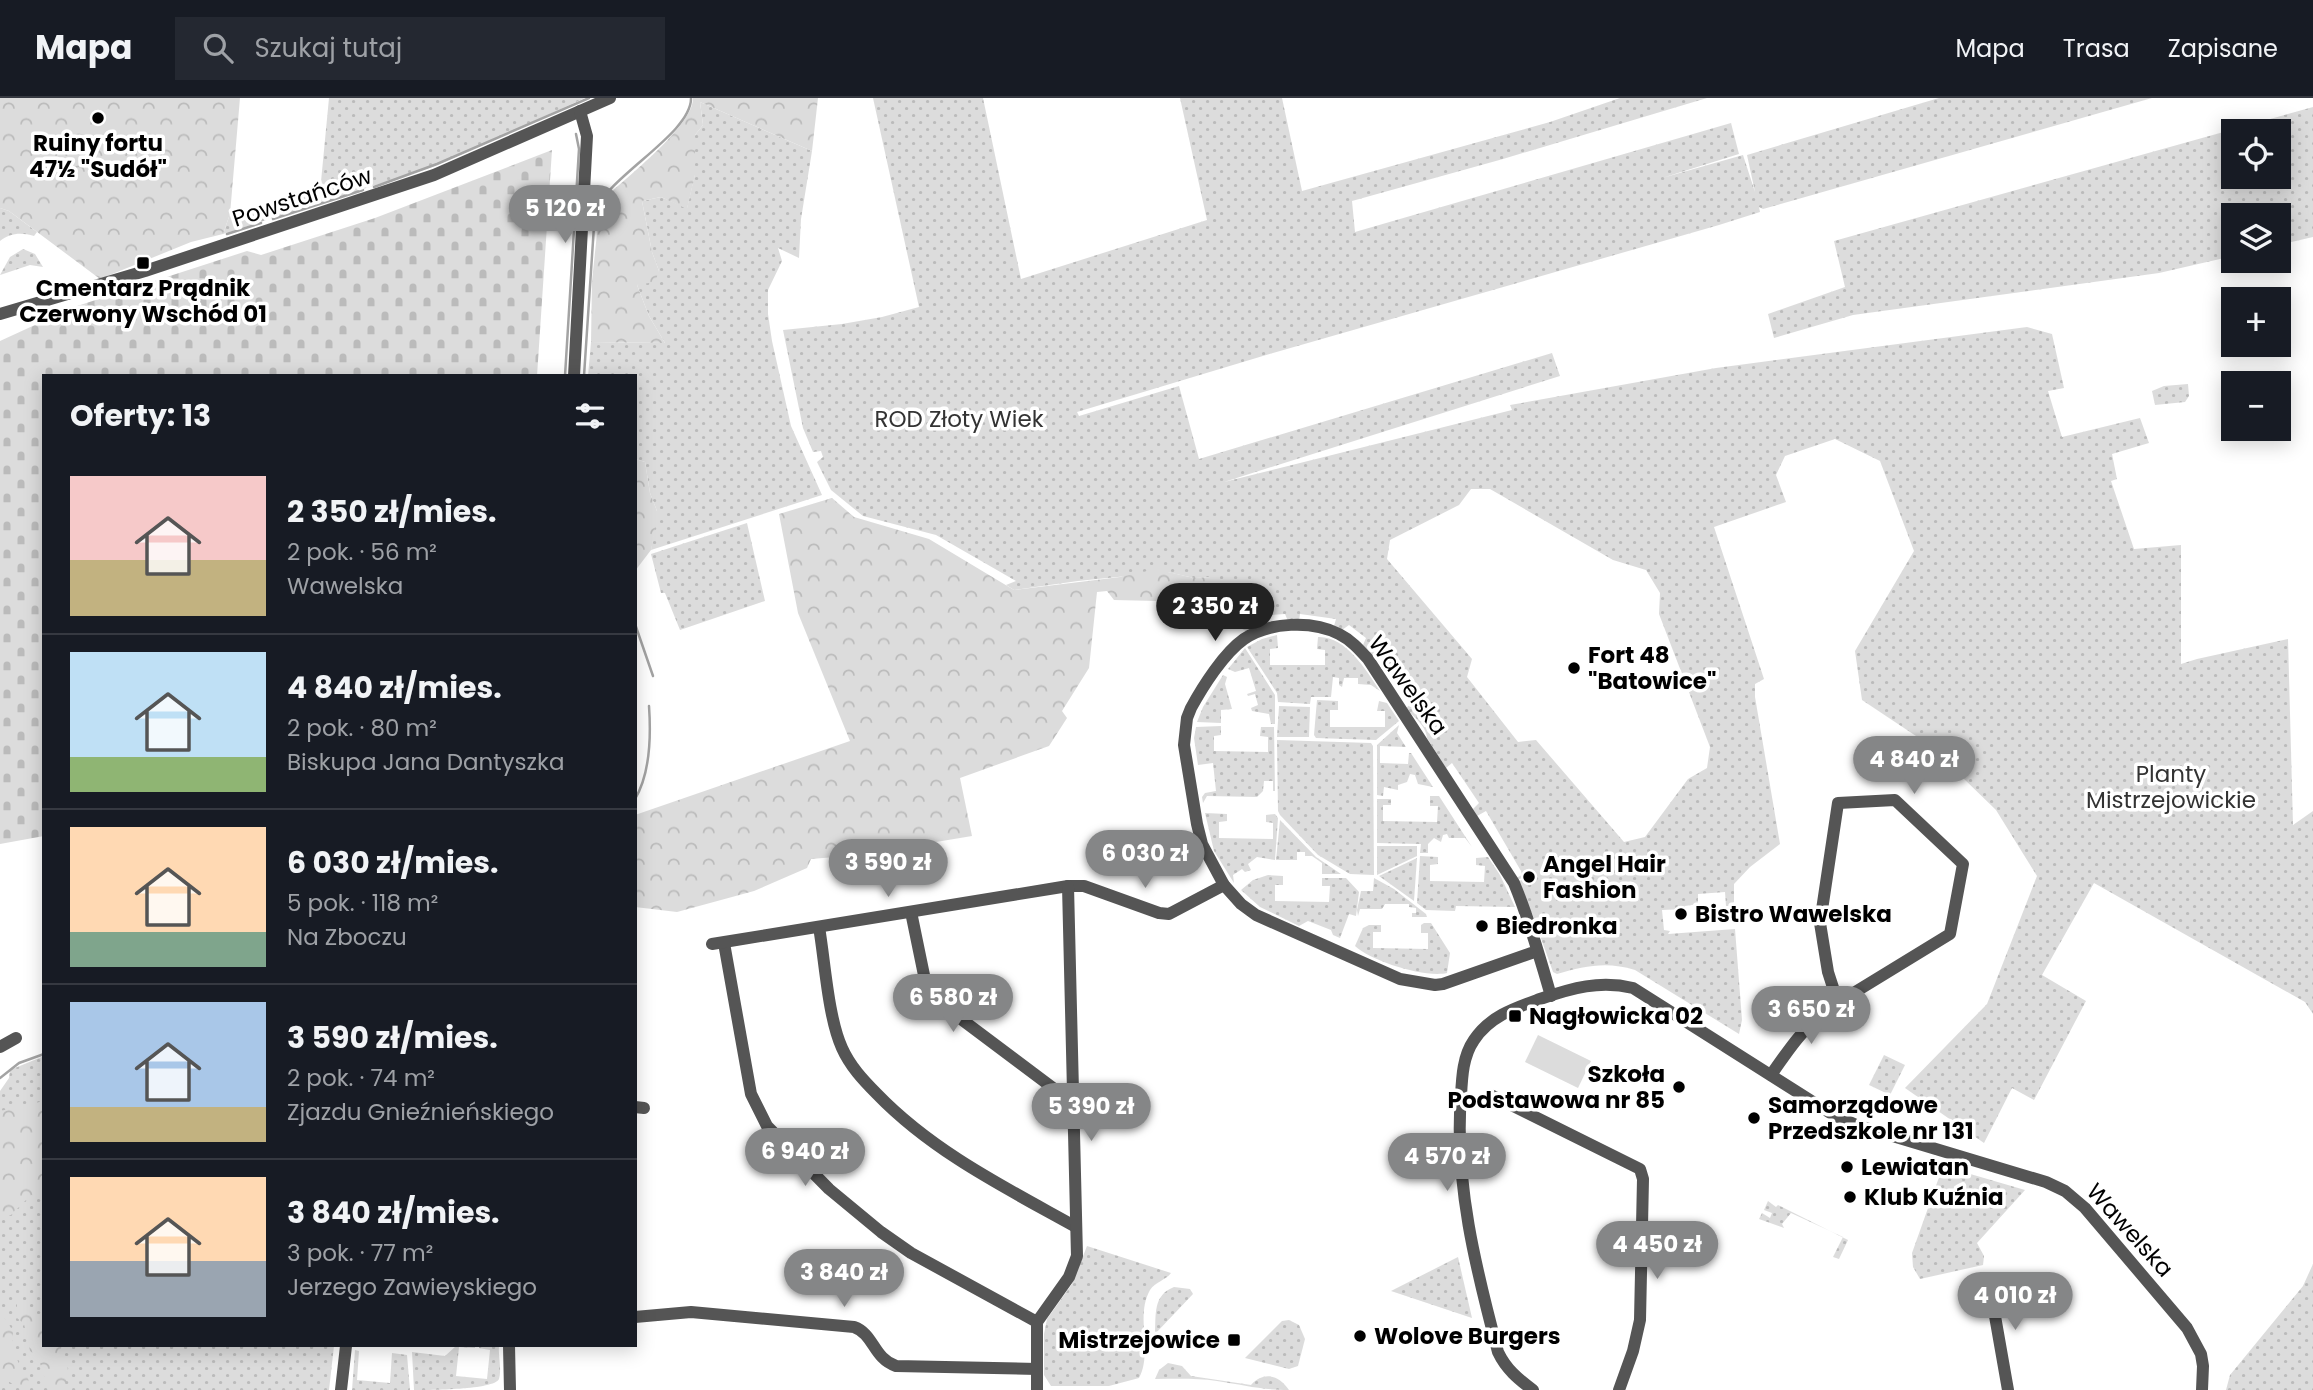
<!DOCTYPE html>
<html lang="pl">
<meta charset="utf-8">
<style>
body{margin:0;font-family:Poppins,sans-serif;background:#242831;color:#f1f3f6;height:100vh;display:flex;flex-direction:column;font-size:26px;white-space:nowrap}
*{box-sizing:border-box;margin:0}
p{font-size:23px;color:#9ea1a6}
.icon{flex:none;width:38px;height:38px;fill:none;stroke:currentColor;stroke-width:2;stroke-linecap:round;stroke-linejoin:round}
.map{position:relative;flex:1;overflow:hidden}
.drawer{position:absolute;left:42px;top:276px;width:595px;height:973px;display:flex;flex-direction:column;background:#171b24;border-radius:0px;box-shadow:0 4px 18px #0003}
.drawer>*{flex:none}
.controls{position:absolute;left:2221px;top:21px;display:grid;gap:14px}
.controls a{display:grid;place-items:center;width:70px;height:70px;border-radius:0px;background:#171b24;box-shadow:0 4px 18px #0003;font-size:35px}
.price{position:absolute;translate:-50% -60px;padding:0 16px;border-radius:24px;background:#858687;color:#fff;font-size:23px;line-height:46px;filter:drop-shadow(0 2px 4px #0008)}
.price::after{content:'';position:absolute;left:50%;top:42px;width:21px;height:16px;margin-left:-10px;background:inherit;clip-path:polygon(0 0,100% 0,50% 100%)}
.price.active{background:#222;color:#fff}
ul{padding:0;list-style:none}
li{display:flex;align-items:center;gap:21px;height:175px;padding:0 28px}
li+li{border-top:2px solid #363941}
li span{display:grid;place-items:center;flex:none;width:196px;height:140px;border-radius:0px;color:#555}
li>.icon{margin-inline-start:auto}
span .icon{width:84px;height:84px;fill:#fffc;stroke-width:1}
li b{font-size:30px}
h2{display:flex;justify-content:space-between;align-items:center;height:84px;padding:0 28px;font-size:30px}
header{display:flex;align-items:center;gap:42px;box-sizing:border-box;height:98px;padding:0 35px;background:#171b24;border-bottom:2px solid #363941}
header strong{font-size:33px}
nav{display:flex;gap:38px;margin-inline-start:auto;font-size:24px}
.search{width:490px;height:63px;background:#242831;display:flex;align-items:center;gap:18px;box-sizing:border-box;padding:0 24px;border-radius:0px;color:#9ea1a6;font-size:26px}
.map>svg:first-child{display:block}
.green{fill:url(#green-dots);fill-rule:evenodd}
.forest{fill:url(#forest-crowns)}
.cemetery{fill:url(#cemetery-stones)}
.pitch{fill:#dcdcdc}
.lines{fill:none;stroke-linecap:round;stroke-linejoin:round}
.stream{stroke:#a3a3a3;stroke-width:2.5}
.minor{stroke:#555;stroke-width:12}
.poi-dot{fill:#000;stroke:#fff;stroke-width:2.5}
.labels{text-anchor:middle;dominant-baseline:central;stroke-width:7;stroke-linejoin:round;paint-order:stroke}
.poi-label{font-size:23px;font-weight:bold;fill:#000;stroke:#fff;text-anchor:start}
.street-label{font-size:23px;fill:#000;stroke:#fff}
.park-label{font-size:23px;fill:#333;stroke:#fff}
</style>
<header>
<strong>Mapa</strong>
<div class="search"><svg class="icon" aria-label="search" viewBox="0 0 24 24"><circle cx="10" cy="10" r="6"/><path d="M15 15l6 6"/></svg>Szukaj tutaj</div>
<nav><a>Mapa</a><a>Trasa</a><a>Zapisane</a></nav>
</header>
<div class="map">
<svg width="2313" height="1292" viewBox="0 0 2313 1292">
<defs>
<pattern id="green-dots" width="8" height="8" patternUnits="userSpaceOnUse" patternTransform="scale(1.75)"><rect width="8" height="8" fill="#dcdcdc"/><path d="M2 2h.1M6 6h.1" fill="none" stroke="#bbb" stroke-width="1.8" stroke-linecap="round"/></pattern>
<pattern id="forest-crowns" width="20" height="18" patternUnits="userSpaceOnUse" patternTransform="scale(1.75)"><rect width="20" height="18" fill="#dcdcdc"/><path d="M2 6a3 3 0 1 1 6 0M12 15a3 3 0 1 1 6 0" fill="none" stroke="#bbb"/></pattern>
<pattern id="cemetery-stones" width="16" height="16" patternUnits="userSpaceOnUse" patternTransform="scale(1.75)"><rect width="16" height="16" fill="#dcdcdc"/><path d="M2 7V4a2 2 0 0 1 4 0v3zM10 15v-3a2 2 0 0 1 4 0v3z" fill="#bbb"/></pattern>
</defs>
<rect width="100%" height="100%" fill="#fff"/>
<!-- green -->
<g class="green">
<path d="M329 0H585L432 69 223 136 230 116 320 94Z"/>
<path d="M873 0H983L1021 181 1207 122 1180 0H1282L1302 93 1550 24 1620 0H1707L1503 61 1352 103 1355 134 1731 25 1739 56 1662 80 1743 57 1755 94 1747 57 1939 0H2152L1763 111 1759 109 1760 114 1719 127 1273 255 1077 314 1079 318 1179 288 1199 361 1552 255 1560 278 1224 384 1512 312 1510 307 1716 270 2027 229 2052 236 2064 290 2048 293 2062 339 2140 320 2149 345 2112 356 2117 381 2111 383 2134 451 2181 447V566L2197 561 2288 541 2293 727 2313 713V916L2305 904 2094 785 2042 877 2086 903 2034 1002 2012 990 1984 1045 1905 990 1987 906 2037 778 1996 712 1928 646 1862 602 1855 553 1914 453 1880 363 1835 341 1785 358 1776 377 1786 404 1714 429 1764 581 1755 586V599L1780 746 1750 769 1734 786V804L1731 808H1726L1725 794 1698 796V806L1685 808 1684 811 1662 812 1664 832 1670 833 1668 836 1735 831 1742 922 1739 936 1635 872C1607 863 1584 868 1557 876L1553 874 1532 815 1528 810 1518 784 1525 780 1529 787 1535 784 1531 776 1517 782 1516 780 1522 777 1521 773 1486 713 1477 718 1473 711 1479 705 1452 665 1446 670 1427 640C1426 627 1413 619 1406 610L1412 605 1381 557 1373 561 1363 547 1366 540 1349 527 1342 532 1334 528 1336 521 1300 516 1299 523H1288L1285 516 1270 517 1269 524 1262 526 1257 520 1246 525 1249 532 1246 533 1229 524 1219 508 1213 503 1210 479 1194 480 1167 474 1078 483 1014 492 1006 487 1016 483 936 437 863 418 831 392 817 364 823 359 821 353 813 354 803 330 783 232 842 226 882 219 919 209ZM1471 391H1490L1613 462 1646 472 1660 495 1659 516 1710 649 1707 670 1688 681 1645 739 1624 744 1536 642 1518 644 1467 579 1472 561 1387 461 1390 442 1459 407Z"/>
<path d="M700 4 812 53 801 121 799 160 778 150 782 163 768 192V216L772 243 791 328 822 397 651 452 657 413 650 395 645 364 635 361V278H588L591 244 665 245 649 218 637 187 659 173 652 154 642 103 661 99 687 110 695 76V37L703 27Z"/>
<path d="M2313 9V139L2279 147 2278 117H2233V158L2159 175 1853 217 1774 240 1768 216 1845 189 1834 143ZM2233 33H2278V79H2233Z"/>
<path d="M0 110 9 113 37 134 34 138C21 134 10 135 0 143Z"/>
<path d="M23 151 35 156 43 169 30 167 0 177 10 159Z"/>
<path d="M2188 286 2189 298 2185 304 2155 307 2152 293 2164 288Z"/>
<path d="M747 425 765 503 680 532 665 495H661L651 456Z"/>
<path d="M1277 537 1278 550 1270 551V567H1325V552L1317 551 1318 539C1346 538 1366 572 1380 593L1371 587 1358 586V580H1344L1342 589 1339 587V580L1333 579 1331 599H1311L1310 606 1278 604 1277 595 1247 549 1262 541Z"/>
<path d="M1245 550 1275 597V626H1271L1269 616 1252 613 1251 610 1258 607 1255 596 1248 598 1247 596 1256 593 1249 570 1235 574 1228 571Z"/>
<path d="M1223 577 1227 579 1225 586 1232 611 1221 612V625L1197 624 1203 609Z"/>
<path d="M1317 602 1338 603V612H1330V629H1385V613H1377L1379 603 1387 605 1399 623 1376 642 1316 640 1314 637Z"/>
<path d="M1279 608 1310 609 1309 639H1277Z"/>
<path d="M1399 627 1397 635 1406 649 1380 648V665L1408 666 1409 655H1411L1433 689 1418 686 1415 677 1410 676 1407 684 1398 687V692L1384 689 1383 698 1377 697V647Z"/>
<path d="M1221 628V637L1214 638V653L1268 654V639L1260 638 1261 629H1274L1275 693H1273V683H1264L1263 693 1257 699 1207 698 1203 705 1202 699 1205 695 1216 693 1213 665 1198 667 1194 640 1196 629Z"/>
<path d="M1277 642 1371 645 1373 648 1374 777 1350 776 1318 757 1280 717 1278 713Z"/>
<path d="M1430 698H1439L1472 749 1465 740H1449L1447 736 1443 737 1441 744 1434 740 1428 746V755H1420L1421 746 1377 745V701H1391V707H1383V723L1437 724 1438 708H1430Z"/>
<path d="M1205 715 1227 716V723L1219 724V740L1273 741V725L1266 724V717L1275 716 1278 720 1275 762 1257 759 1248 766 1251 772 1245 774 1242 771 1233 777 1234 785 1214 753Z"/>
<path d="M1280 722 1316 759 1341 776H1322V765L1312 758H1305V754H1297V762H1276Z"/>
<path d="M1377 748H1417V758L1377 777Z"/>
<path d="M1420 758 1438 759V766L1430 767V783L1484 784 1485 768 1476 767V760L1488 759 1500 777 1515 809 1456 808 1455 813 1426 812 1417 805Z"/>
<path d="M1417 760 1414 803 1379 778Z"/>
<path d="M1268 777 1283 778V787H1275V803L1329 804 1330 788H1322V780H1346L1359 794 1356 818 1349 816 1340 840 1333 837 1331 832 1308 823 1299 828 1260 809 1241 792 1253 782Z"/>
<path d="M1374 780 1394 791 1426 816 1427 819H1412V815H1416V810L1409 809V806H1385L1382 811H1360L1358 818 1357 812 1361 793H1373Z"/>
<path d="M1424 825H1431L1450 855 1447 875C1424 880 1371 863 1355 848L1363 830 1369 827H1381V834H1373V850L1428 851V835H1421V827Z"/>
<path d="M1884 957 1905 967 1890 997 1869 987Z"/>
<path d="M44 958V1248H334L329 1292H0V993L9 980 10 972Z"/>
<path d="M1943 1068 2025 1092 1977 1145 1984 1158 1983 1167 1920 1181 1913 1169 1912 1155Z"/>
<path d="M1768 1103 1776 1109 1778 1107 1848 1142 1839 1161 1833 1159 1843 1139 1791 1115 1782 1126 1784 1130 1759 1121 1762 1115 1770 1120 1772 1115 1764 1112Z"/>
<path d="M1087 1148 1171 1175C1166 1182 1155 1184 1150 1192 1135 1218 1153 1254 1139 1280L1109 1288H1051L1044 1277V1236L1047 1221 1072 1186Z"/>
<path d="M1458 1159 1472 1220 1391 1193Z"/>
<path d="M2313 1166V1292H2226L2230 1277 2303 1188Z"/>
<path d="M1174 1189 1190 1191 1193 1196 1155 1236C1156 1216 1153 1197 1174 1189Z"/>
<path d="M1289 1222 1299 1227 1305 1241 1298 1268 1289 1271 1245 1260 1282 1223Z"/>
<path d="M456 1248H475V1250L459 1249 456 1278 487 1281 490 1252 479 1250V1248H499C498 1257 502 1272 499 1281 494 1292 429 1292 414 1292L412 1254 445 1258Z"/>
<path d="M355 1252 359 1253 357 1282 390 1285 392 1255 407 1257 410 1292H352Z"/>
<path d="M1168 1265 1182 1268 1191 1278 1251 1287C1264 1273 1279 1277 1289 1292 1261 1292 1244 1287 1217 1283 1196 1280 1176 1281 1155 1281L1159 1272Z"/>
</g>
<!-- forest -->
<g class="forest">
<path d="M0 0H240L230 116 223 136 191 144 100 181 9 113 0 110Z"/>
<path d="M693 0H818L812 53 700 4 703 27 695 37V77L687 111 661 99 642 103 652 154 659 173 655 184 637 187 649 218 665 245 591 244 592 183 600 107 606 99C627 79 694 27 693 0Z"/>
<path d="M635 361 645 364 650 395 657 413V423L651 452 635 473Z"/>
<path d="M832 400 854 419 929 441 1014 492 1120 479 1166 469 1168 474 1194 480 1211 479 1213 503 1206 500 1159 513 1157 511V503L1114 502 1107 493 1097 494 1089 570 1062 613 1067 620 1049 648 960 680 972 738 930 745 908 753 811 761 807 770 754 793 677 814 635 809V717L850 643 798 515 779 416Z"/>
<path d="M44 1003V1106H42L41 1100 31 1097 11 1117 0 1120V1013Z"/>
<path d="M0 1201 4 1219 13 1233 12 1245 17 1253V1261L21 1271 26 1274 29 1284 25 1290H19L0 1278Z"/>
<path d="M17 1204C40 1214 44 1223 44 1248L60 1249C68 1265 72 1276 62 1292H53L46 1288C44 1276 41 1260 30 1253L24 1226 17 1220Z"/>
</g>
<!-- cemetery -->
<path class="cemetery" d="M552 52 537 278H44V738L0 746V243L37 226V221L247 153 261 157 375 120Z"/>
<!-- pitch -->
<path class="pitch" d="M1538 937 1591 963 1578 990 1525 964Z"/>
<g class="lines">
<!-- stream -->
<g class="stream">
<path d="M374 89 437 66 589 0"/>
<path d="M273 121 363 92"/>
<path d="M227 136 261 125"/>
<path d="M565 278 579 51 576 36"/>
<path d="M584 278 595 113C610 77 692 35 691 0"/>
<path d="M635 526 653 578"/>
<path d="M635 701C650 676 651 637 649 608"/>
<path d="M0 980 19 965 44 956"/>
</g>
<!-- minor -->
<g class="minor">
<path d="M0 216 145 173 434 77 610 0"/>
<path d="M574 278 587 38 580 13"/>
<path d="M911 814 925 882 941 906 1073 1005"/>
<path d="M819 829C825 864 828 919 842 950 850 968 863 982 877 996 933 1054 1006 1090 1076 1129"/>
<path d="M724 845 751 996 767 1028 829 1091 881 1134 911 1155 1037 1224"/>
<path d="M712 846 1068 788H1084L1159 815 1169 816 1224 787"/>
<path d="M1537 853 1443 886 1435 887 1400 881 1256 817 1241 806 1224 787 1202 746 1197 726 1184 647 1187 620 1191 610C1203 588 1224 555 1244 541 1269 524 1312 522 1339 536 1351 542 1359 551 1368 561L1514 785C1529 821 1540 860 1551 898"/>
<path d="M0 949 16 940"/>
<path d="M1771 977C1789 951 1804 929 1829 910L1950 836 1963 766 1895 702 1838 705 1820 825 1828 874 1838 905"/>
<path d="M1489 996 1640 1071 1643 1081 1640 1222 1633 1253 1619 1292"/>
<path d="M635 1009 644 1010"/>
<path d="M1989 1184 2008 1292"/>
<path d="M635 1219 691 1214 854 1229C874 1236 873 1260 896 1268L1037 1271"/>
<path d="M509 1248 510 1292"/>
<path d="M341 1292 346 1248"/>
<path d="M1037 1292V1224L1069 1179 1077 1158 1068 788"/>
<path d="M1533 1292C1518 1281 1506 1271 1498 1254 1476 1171 1454 1084 1461 998 1462 978 1463 958 1474 942 1490 918 1515 910 1540 901 1572 890 1600 882 1633 890L1832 1016 1856 1027 2046 1084 2065 1093 2085 1110 2187 1230 2201 1256 2203 1268 2202 1292"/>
</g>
</g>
<!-- markers -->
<g class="poi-dot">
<circle cx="98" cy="20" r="7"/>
<rect x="136" y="158" width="14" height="14" rx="3.5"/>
<circle cx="1574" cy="570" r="7"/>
<circle cx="1529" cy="779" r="7"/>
<circle cx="1681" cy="816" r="7"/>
<circle cx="1482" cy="828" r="7"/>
<rect x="1508" y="911" width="14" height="14" rx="3.5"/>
<circle cx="1679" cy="989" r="7"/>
<circle cx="1754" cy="1020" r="7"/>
<circle cx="1847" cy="1069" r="7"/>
<circle cx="1850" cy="1099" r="7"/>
<circle cx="1360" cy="1238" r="7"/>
<rect x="1227" y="1235" width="14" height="14" rx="3.5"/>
</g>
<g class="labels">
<!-- poi labels -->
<g class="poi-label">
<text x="98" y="45" text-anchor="middle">Ruiny fortu<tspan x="98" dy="26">47½ "Sudół"</tspan></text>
<text x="143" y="190" text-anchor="middle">Cmentarz Prądnik<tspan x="143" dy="26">Czerwony Wschód 01</tspan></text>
<text x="1588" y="557">Fort 48<tspan x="1588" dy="26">"Batowice"</tspan></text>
<text x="1543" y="766">Angel Hair<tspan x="1543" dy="26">Fashion</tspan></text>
<text x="1695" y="816">Bistro Wawelska</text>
<text x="1496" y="828">Biedronka</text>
<text x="1529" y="918">Nagłowicka 02</text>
<text x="1665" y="976" text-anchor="end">Szkoła<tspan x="1665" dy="26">Podstawowa nr 85</tspan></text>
<text x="1768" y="1007">Samorządowe<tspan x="1768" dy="26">Przedszkole nr 131</tspan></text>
<text x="1861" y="1069">Lewiatan</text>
<text x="1864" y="1099">Klub Kuźnia</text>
<text x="1374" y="1238">Wolove Burgers</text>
<text x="1220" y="1242" text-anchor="end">Mistrzejowice</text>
</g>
<!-- street labels -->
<g class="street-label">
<text transform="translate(302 99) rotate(-18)">Powstańców</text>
<text transform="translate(1408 587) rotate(54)">Wawelska</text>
<text transform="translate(2130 1132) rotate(48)">Wawelska</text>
</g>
<!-- park labels -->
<g class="park-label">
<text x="959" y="321">ROD Złoty Wiek</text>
<text x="2171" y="676">Planty<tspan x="2171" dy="26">Mistrzejowickie</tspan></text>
</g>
</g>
</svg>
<div class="controls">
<a><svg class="icon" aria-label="locate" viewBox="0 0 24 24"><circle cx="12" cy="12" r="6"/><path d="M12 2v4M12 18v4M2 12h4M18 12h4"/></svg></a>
<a><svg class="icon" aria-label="layers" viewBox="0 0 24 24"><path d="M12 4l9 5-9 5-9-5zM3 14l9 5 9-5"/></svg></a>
<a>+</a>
<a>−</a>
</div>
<b class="price" style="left:565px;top:147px">5 120 zł</b>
<b class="price active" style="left:1215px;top:545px">2 350 zł</b>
<b class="price" style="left:1914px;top:698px">4 840 zł</b>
<b class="price" style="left:1145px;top:792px">6 030 zł</b>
<b class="price" style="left:888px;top:801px">3 590 zł</b>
<b class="price" style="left:953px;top:936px">6 580 zł</b>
<b class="price" style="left:1811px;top:948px">3 650 zł</b>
<b class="price" style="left:1091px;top:1045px">5 390 zł</b>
<b class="price" style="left:805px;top:1090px">6 940 zł</b>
<b class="price" style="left:1447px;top:1095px">4 570 zł</b>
<b class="price" style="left:1657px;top:1183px">4 450 zł</b>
<b class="price" style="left:844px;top:1211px">3 840 zł</b>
<b class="price" style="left:2015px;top:1234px">4 010 zł</b>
<section class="drawer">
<h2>Oferty: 13<svg class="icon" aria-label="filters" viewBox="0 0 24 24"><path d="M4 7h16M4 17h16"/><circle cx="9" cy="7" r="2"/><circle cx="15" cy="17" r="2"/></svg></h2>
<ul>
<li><span style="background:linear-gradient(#f6c9c9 60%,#c2b280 0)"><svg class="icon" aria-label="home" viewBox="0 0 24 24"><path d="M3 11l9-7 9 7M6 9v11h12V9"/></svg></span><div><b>2 350 zł/mies.</b><p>2 pok. · 56 m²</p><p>Wawelska</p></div></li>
<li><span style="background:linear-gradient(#bfe0f5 75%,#8fb573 0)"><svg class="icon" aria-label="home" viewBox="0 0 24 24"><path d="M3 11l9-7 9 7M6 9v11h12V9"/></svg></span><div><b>4 840 zł/mies.</b><p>2 pok. · 80 m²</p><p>Biskupa Jana Dantyszka</p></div></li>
<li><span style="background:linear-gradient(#ffd9b3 75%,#7fa58c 0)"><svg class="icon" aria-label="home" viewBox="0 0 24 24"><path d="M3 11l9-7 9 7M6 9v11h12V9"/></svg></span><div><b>6 030 zł/mies.</b><p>5 pok. · 118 m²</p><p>Na Zboczu</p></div></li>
<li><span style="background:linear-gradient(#a9c7e8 75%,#c2b280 0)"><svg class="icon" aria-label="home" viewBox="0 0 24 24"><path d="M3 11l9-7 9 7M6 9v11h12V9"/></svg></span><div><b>3 590 zł/mies.</b><p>2 pok. · 74 m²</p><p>Zjazdu Gnieźnieńskiego</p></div></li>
<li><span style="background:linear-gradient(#ffd9b3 60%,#9aa5b1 0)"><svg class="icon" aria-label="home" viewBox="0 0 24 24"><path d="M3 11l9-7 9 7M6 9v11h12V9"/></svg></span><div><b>3 840 zł/mies.</b><p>3 pok. · 77 m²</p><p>Jerzego Zawieyskiego</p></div></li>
</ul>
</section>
</div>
